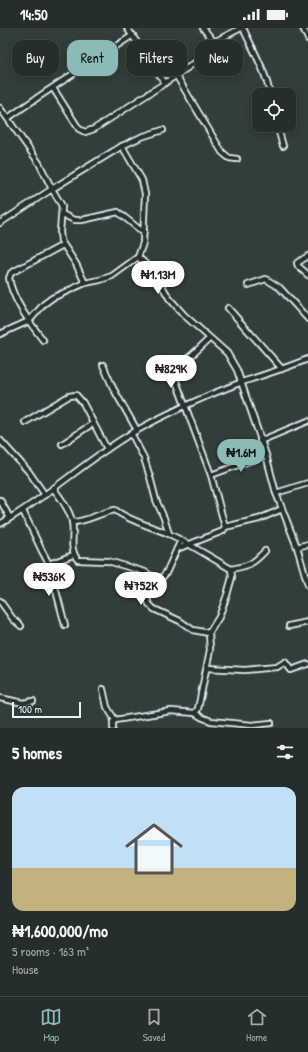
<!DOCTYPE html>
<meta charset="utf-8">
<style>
body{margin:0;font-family:"Patrick Hand",sans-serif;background:#2e3633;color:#f1f3f6;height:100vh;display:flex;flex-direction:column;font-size:15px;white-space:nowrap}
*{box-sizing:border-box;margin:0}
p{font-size:13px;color:#a4a8a9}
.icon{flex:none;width:22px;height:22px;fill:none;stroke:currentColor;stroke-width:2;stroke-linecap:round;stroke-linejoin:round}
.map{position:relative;height:700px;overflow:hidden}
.sheet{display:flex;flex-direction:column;background:#262e2b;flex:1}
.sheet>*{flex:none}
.guide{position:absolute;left:12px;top:12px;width:284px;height:36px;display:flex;gap:8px}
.controls{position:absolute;left:252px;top:60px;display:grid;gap:8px}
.controls a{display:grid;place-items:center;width:44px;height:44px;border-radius:8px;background:#262e2b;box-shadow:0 2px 10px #0003,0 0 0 1px #424a47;font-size:20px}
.scale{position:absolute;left:12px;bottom:10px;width:69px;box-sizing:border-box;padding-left:4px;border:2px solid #e8f1f8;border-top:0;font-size:11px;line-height:14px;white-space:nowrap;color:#e8f1f8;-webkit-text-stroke:3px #26332d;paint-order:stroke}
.price{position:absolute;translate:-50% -34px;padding:0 9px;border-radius:14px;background:#fff;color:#222;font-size:13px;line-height:26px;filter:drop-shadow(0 1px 2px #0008)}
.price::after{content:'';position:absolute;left:50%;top:24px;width:12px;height:9px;margin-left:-6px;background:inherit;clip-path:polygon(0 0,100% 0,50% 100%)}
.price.active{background:#8bbbb9;color:#111}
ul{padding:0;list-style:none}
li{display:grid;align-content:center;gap:8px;height:212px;padding:0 12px}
li span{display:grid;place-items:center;height:124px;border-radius:12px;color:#555}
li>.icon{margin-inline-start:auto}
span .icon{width:72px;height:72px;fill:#fffc;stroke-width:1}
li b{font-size:17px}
h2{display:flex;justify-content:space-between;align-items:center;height:48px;padding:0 12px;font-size:17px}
.pill{padding:0 14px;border-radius:12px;background:#262e2b;box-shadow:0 2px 10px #0003,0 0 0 1px #424a47;font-size:14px;line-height:36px}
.pill.active{background:#8bbbb9;color:#111}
.status{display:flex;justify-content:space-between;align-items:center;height:28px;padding:0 20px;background:#262e2b;direction:ltr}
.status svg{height:11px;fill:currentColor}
.dock{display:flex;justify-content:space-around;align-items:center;height:56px;border-top:1px solid #424a47;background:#262e2b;font-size:11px;color:#a4a8a9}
.dock a{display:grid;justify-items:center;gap:2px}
.dock .active{color:#8bbbb9}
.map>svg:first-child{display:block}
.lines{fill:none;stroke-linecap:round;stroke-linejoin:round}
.minor-casing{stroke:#e8f1f8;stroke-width:8}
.minor{stroke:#26332d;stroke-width:4.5}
</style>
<div class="status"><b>14:50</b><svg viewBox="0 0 49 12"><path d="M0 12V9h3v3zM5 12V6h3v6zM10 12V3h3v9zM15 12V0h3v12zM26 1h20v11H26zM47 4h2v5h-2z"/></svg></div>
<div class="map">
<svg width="308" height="700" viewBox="0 0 308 700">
<rect width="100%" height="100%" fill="#323e39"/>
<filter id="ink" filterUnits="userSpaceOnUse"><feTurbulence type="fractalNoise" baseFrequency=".025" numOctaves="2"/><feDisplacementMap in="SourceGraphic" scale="8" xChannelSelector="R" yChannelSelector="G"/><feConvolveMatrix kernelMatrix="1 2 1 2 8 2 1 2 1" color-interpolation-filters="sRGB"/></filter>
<g filter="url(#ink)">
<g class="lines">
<defs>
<g id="minor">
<path d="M203 0 214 14"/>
<path d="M243 0C253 22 266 43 270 67"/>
<path d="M303 0 308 11"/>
<path d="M176 47 222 124 229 130 237 131"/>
<path d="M165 55 208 26 212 22 214 14 241 0"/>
<path d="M53 60 79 101 85 104 94 101 165 55 127 0"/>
<path d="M0 80 39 135 52 161 0 195"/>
<path d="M8 90C48 61 91 35 133 7"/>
<path d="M277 97 283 118"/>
<path d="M62 186 74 192H82L118 184 139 201 144 203"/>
<path d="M308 228 297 235 298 238 308 247"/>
<path d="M138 229 154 244 169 270 184 287 227 325 237 342 266 427 276 465 297 519 308 557"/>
<path d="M85 255 76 236 61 213 60 204 62 178 52 161 122 118 141 109 163 102"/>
<path d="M248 257 266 251 280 260 308 291"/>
<path d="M228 280 282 341"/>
<path d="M0 306 29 293 44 276 52 270 85 255 100 252 112 248 138 229 143 215 145 166 142 152 122 118"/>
<path d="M43 312C31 297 12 270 9 250L11 245 63 217"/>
<path d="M103 337 113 360 137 402"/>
<path d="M25 394 69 368 76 367 83 375 107 421"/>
<path d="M131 405 144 430 150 449 156 472 164 490 169 506"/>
<path d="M0 412 29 444 45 467"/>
<path d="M260 413 308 393"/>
<path d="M62 416 92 396"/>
<path d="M211 447 266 427"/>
<path d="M53 460C61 470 69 481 72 493 75 507 68 521 78 532L108 533 145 544 159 553"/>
<path d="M276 465 308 455"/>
<path d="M0 472 10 490"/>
<path d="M23 483 42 523 49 536 65 597"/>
<path d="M72 494C87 494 101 484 115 482 131 494 151 498 169 506 190 516 210 529 231 541 248 538 253 536 265 523"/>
<path d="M0 496C47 470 86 432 132 405 167 385 205 368 242 354 264 347 286 340 308 331"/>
<path d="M225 499 259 491 282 481"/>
<path d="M181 512 166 545 159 553 147 571 149 576 154 581 180 593 193 602 209 605"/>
<path d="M297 519 308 516"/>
<path d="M177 521 223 503 225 499 211 447 173 345V342L175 339 192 327 209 311"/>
<path d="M49 536 73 527"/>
<path d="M0 573 13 591 21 598"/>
<path d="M289 598 308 594"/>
<path d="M207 640 245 642 277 639 285 634 291 642 308 636"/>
<path d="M103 661 107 679 115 692"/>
<path d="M0 670 23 675 33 673"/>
<path d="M195 685 198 681 210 622 209 605 219 589 227 567 232 549 231 541"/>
<path d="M115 692 171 683 195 685 201 689 211 693 252 697 271 695"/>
<path d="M113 700V694L115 692"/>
</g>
</defs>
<!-- minor casing -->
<use href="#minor" class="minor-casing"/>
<!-- minor -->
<use href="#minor" class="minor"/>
</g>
</g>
</svg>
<div class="controls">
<a><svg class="icon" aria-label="locate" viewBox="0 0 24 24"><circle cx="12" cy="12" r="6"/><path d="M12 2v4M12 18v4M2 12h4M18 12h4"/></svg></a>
</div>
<div class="scale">100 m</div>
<b class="price" style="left:158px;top:267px">₦1.13M</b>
<b class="price" style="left:171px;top:361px">₦829K</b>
<b class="price active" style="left:241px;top:445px">₦1.6M</b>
<b class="price" style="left:49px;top:569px">₦536K</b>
<b class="price" style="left:141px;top:578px">₦752K</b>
<div class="guide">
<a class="pill">Buy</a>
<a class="pill active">Rent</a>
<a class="pill">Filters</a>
<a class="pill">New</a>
</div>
</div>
<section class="sheet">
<h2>5 homes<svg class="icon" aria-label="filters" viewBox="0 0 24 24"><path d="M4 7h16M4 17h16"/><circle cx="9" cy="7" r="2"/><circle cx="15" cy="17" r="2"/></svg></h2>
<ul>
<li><span style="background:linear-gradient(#bfe0f5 65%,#c2b280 0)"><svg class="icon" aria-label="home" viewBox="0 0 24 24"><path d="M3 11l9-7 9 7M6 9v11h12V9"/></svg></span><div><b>₦1,600,000/mo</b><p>5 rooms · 163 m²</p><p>House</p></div></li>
</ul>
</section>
<nav class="dock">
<a class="active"><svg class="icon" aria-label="map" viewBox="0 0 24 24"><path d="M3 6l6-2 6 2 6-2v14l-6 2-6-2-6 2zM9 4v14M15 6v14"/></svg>Map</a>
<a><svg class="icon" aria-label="saved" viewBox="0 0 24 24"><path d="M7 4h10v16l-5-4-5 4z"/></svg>Saved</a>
<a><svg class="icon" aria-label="home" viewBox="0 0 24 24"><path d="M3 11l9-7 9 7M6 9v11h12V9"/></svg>Home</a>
</nav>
